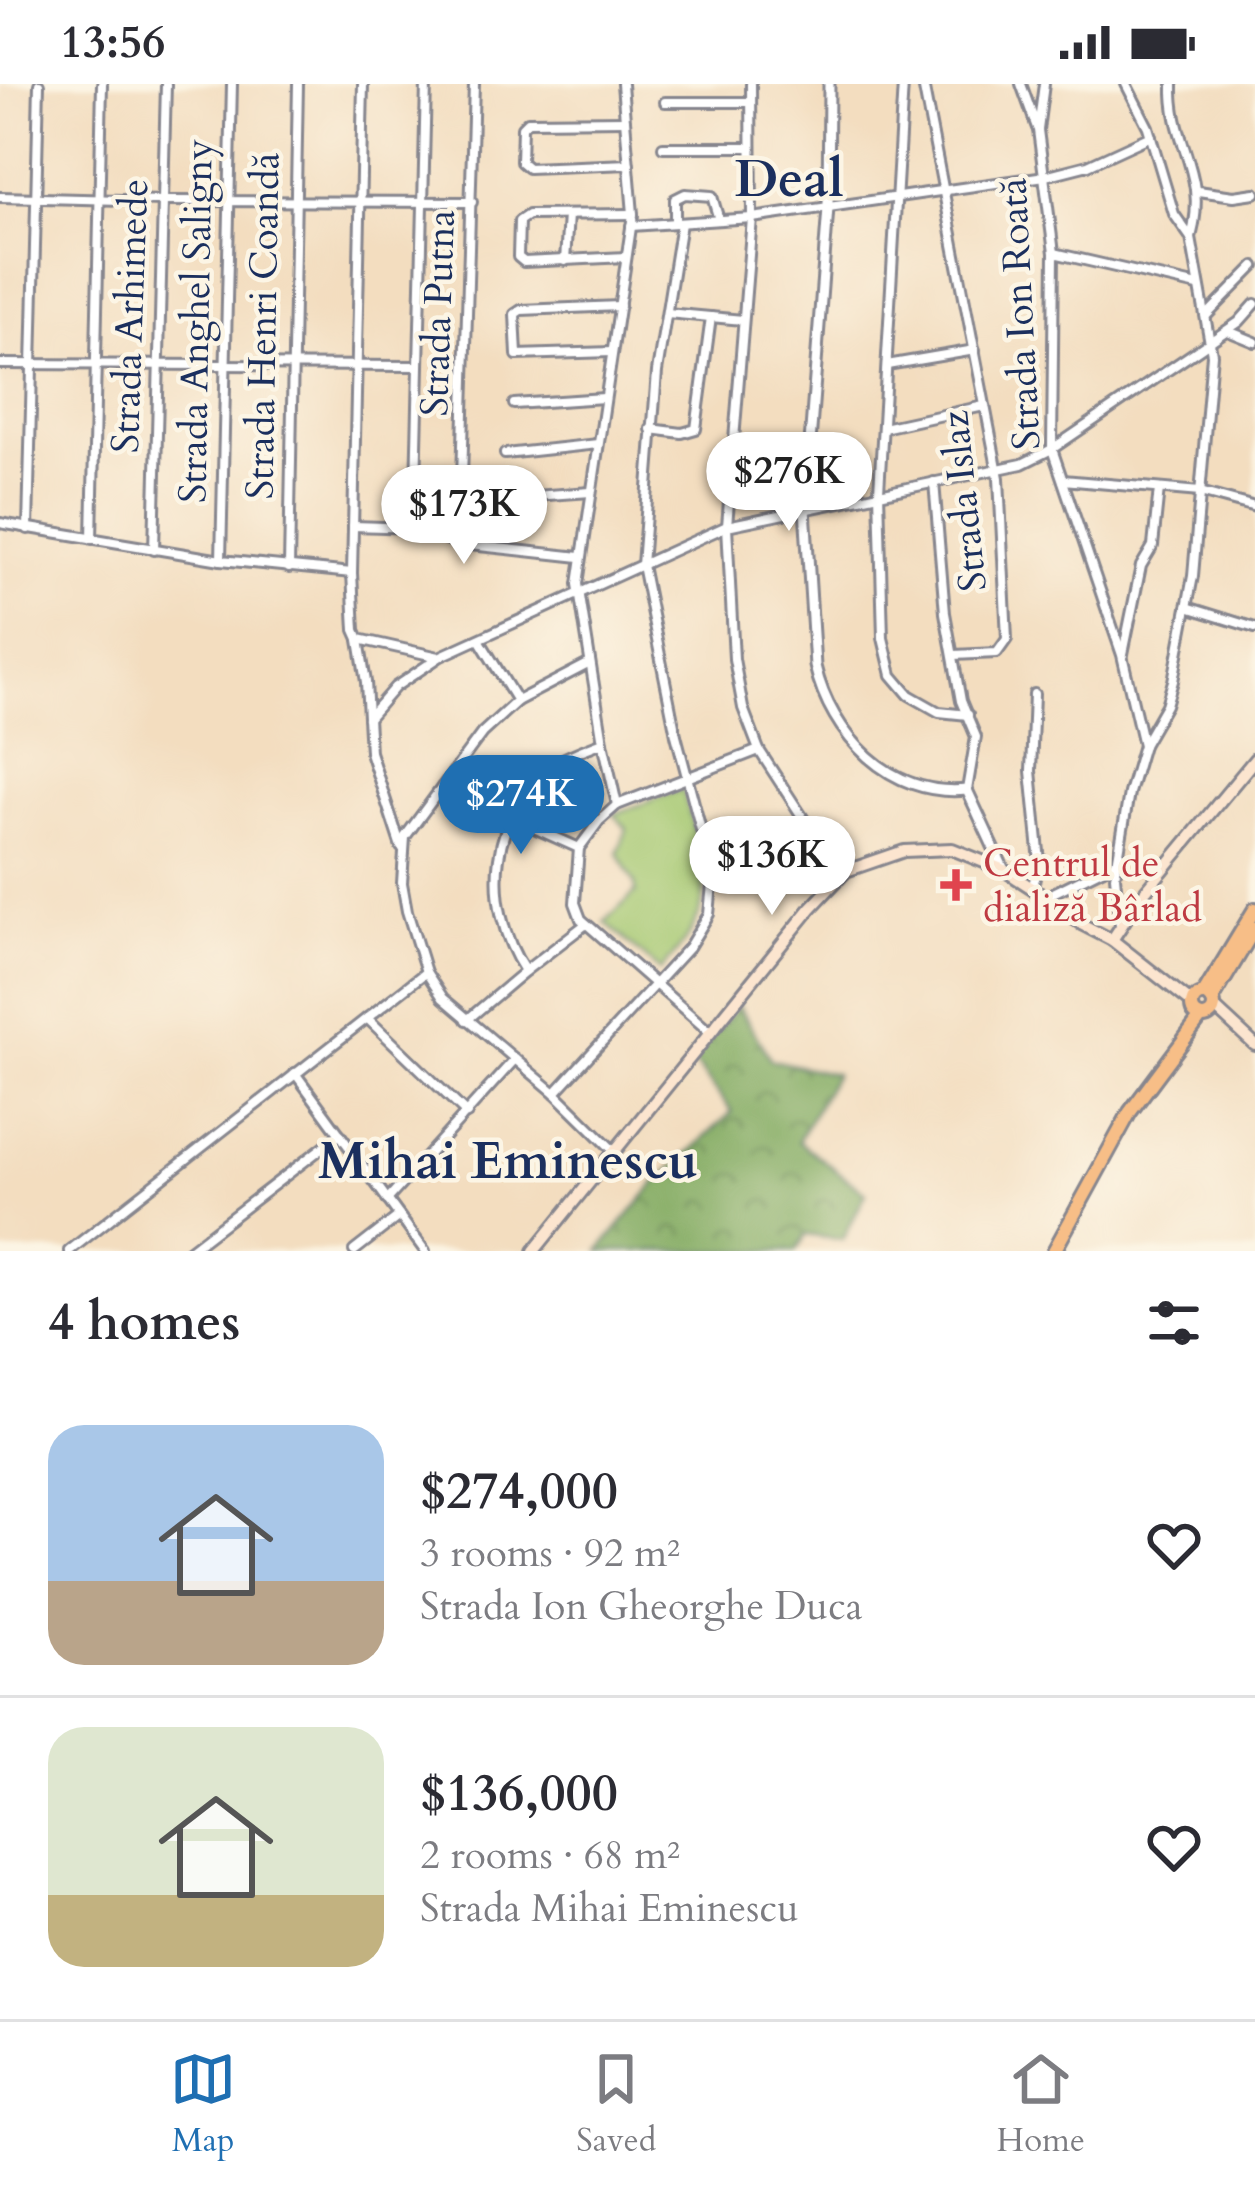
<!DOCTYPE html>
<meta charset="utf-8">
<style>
body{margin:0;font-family:Cardo,serif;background:#f7f7f7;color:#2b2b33;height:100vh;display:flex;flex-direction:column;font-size:45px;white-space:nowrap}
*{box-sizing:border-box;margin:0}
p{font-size:39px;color:#7c7c81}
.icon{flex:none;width:66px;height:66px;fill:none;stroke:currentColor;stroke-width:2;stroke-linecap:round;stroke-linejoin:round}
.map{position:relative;height:1167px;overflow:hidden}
.details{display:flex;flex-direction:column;background:#fff;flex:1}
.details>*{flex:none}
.price{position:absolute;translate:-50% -102px;padding:0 27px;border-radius:42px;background:#fff;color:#222;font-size:39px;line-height:78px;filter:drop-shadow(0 3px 6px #0008)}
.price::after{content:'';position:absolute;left:50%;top:72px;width:36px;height:27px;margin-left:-18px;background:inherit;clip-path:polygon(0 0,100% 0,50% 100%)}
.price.current{background:#1f6fb2;color:#fff}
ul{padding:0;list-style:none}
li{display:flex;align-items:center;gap:36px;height:300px;padding:0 48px}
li+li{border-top:3px solid #e1e1e2}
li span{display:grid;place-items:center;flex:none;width:336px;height:240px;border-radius:36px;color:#555}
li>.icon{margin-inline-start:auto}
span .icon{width:144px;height:144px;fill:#fffc;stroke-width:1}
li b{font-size:51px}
h2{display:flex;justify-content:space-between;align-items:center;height:144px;padding:0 48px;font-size:51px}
.status{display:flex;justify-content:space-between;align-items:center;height:84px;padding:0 60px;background:#fff;direction:ltr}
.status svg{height:33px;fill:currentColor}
.dock{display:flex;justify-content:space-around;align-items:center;height:168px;border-top:3px solid #e1e1e2;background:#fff;font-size:33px;color:#7c7c81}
.dock a{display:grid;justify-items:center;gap:6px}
.dock .current{color:#1f6fb2}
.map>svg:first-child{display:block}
.grass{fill:#a5c871;stroke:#607c68;stroke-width:3}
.forest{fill:url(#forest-crowns);stroke:#506e60;stroke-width:3}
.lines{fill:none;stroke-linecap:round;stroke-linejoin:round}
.minor-casing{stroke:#87868e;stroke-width:14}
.tertiary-casing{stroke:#87868e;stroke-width:15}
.secondary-casing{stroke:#87868e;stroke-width:16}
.primary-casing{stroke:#87868e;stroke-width:18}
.minor{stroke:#fff;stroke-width:8}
.tertiary{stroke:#fff;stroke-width:9}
.secondary{stroke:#fce5cf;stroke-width:10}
.primary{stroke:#f7be87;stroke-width:12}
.health-dot{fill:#e0444e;stroke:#fcf5e5;stroke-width:4.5}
.labels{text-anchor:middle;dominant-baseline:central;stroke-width:9;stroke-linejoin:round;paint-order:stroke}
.street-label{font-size:39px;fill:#1b2f5e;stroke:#fcf5e5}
.health-label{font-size:39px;fill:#be3a42;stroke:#fcf5e5;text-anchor:start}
.district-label{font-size:51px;font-weight:bold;fill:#1b2f5e;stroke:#fcf5e5}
</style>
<div class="status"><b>13:56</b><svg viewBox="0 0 49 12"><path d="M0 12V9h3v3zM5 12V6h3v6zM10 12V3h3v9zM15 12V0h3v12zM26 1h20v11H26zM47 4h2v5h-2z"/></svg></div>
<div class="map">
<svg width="1255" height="1167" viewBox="0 0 1255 1167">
<defs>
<pattern id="forest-crowns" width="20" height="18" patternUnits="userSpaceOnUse" patternTransform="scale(3)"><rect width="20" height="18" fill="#84ac63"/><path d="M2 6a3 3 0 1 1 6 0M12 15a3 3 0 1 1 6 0" fill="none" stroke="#6b8c55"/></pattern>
</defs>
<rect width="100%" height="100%" fill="#fcf5e5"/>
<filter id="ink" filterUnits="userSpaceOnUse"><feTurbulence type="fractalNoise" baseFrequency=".00833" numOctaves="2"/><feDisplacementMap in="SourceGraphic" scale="24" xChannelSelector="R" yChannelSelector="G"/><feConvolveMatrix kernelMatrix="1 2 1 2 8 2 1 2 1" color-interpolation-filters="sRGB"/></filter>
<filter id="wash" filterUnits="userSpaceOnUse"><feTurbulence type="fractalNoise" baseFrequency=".004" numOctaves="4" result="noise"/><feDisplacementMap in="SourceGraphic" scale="48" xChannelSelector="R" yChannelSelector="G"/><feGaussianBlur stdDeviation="2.7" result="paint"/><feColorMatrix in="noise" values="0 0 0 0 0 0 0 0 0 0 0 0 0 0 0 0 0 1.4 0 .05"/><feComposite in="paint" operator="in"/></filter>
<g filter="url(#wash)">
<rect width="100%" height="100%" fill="#f3ddbf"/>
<!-- grass -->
<path class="grass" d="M683 705C703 789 727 816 660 887L605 838 636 808 635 799 618 769 627 745 614 730Z"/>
<!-- forest -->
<path class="forest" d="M738 922 771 976 835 990 798 1057 866 1109 843 1156 806 1151 796 1167H599L655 1100 732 1028 692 976Z"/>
</g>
<g filter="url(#ink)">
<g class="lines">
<defs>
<g id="minor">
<path d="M751 0 752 134 727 442 734 575 743 624 759 666 807 740 846 787"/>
<path d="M903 0 879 407 883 554 892 591 909 611 939 628 968 631"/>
<path d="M923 0 999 394 1007 555 997 569 954 571"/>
<path d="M1021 0 1037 44"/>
<path d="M1044 0 1038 46 1054 169 1052 365 1122 571 1143 661"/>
<path d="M1173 0C1171 62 1209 87 1191 154"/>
<path d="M665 18H751"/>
<path d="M625 36 528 37 522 43 521 78 528 84 629 80"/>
<path d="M663 63H751"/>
<path d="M1198 107 1234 112 1255 109"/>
<path d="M0 113 164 117 472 118"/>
<path d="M675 139V115L685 110 712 112 719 136"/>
<path d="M631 142 752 134 1045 92 1088 81 1151 52"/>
<path d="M1054 169 1198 202"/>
<path d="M626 173 524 178 518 173 519 137 528 131 633 130"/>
<path d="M565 177 568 131"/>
<path d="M667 229 743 236"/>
<path d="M1207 231 1255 182"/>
<path d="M1228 247 1255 258"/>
<path d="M612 268 517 271 515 230 521 226 620 222"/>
<path d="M0 280 418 282"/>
<path d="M887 281 975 266"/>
<path d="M514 320 604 314"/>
<path d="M883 344 984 322"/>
<path d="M651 345 682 349 696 345 711 233"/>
<path d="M505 370 598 360"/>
<path d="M1063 396 1200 408 1255 423"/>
<path d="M934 398 945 529 961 617 976 653 967 706"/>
<path d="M505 414 591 408"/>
<path d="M0 439 221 476 352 489 355 546 359 555 439 573 727 442 1022 380 1052 365 1239 238 1255 220"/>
<path d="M353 442 415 444 460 460 580 473"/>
<path d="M415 444 426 0"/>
<path d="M28 445 39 0"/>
<path d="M92 455 102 0"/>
<path d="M460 460 474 0"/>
<path d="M154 466 166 0"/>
<path d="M221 476 232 0"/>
<path d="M289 484 298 0"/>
<path d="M352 489 363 0"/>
<path d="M1187 523 1255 544"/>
<path d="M359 556 366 598 370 668 401 763"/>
<path d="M480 557 517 617"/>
<path d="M1123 570 1141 482 1153 462 1159 405"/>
<path d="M590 579 517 617 482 649 405 753 402 799 407 827 426 888 443 914 555 1009 615 1068"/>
<path d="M368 634 395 603 438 574"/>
<path d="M442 703 579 764"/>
<path d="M617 721 603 658 578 500 633 130 622 0"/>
<path d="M1032 804 1040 778 1031 687 1034 610"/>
<path d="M1045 813 1116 778"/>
<path d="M586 840 525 887C481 821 488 723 559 677 573 669 588 664 603 658"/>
<path d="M1120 841 1115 792 1129 709 1143 661 1166 621 1173 597 1193 492 1212 270 1191 154 1174 130 1148 43 1126 0"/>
<path d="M367 934 467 1030"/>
<path d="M467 936 525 887"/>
<path d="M711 949 581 835 575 819 579 764 599 737 617 721 759 666"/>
<path d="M295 989 425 1167"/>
<path d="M555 1009 689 863 709 830 713 791 676 651 642 481 657 288 681 139"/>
<path d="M387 1116 515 975"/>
<path d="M69 1167 426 888"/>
<path d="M188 1167 340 1050"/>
<path d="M354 1167 399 1132"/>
</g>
<path id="tertiary" d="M829 0 828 124 805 424 815 582C831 651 890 714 967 706L1004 786"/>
<g id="secondary">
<path d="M1112 856 1139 815 1255 675"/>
<path d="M1214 923 1255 961"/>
<path d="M534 1167 811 824 846 787 904 767 952 765 1004 786 1032 804 1083 841 1112 856 1192 919"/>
</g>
<g id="primary">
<path d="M1203 911 1255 825"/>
<circle cx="1203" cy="922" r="11"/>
<path d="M1212 916 1255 844"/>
<path d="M1054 1167 1130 1028 1201 933"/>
</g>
</defs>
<!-- minor casing -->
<use href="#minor" class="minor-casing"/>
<!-- tertiary casing -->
<use href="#tertiary" class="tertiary-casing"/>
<!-- secondary casing -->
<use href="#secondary" class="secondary-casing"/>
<!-- primary casing -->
<use href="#primary" class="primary-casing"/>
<!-- minor -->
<use href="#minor" class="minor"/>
<!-- tertiary -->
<use href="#tertiary" class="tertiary"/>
<!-- secondary -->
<use href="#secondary" class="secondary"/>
<!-- primary -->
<use href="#primary" class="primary"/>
</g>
</g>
<!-- markers -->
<path class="health-dot" d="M950 783h12v12h12v12h-12v12h-12v-12h-12v-12h12z"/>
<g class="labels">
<!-- street labels -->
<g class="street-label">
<text transform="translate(438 229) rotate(-88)">Strada Putna</text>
<text transform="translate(1020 230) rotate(-93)">Strada Ion Roată</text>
<text transform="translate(130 232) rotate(-88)">Strada Arhimede</text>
<text transform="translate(196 237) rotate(-89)">Strada Anghel Saligny</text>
<text transform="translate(263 242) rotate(-89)">Strada Henri Coandă</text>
<text transform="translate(964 417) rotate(-96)">Strada Islaz</text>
</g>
<!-- health labels -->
<g class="health-label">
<text x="983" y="779">Centrul de<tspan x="983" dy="45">dializă Bârlad</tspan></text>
</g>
<!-- district labels -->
<g class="district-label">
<text x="789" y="96">Deal</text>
<text x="508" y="1078">Mihai Eminescu</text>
</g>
</g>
</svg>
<b class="price" style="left:789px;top:450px">$276K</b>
<b class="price" style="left:464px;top:483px">$173K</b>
<b class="price current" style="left:521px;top:773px">$274K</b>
<b class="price" style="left:772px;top:834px">$136K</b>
</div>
<section class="details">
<h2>4 homes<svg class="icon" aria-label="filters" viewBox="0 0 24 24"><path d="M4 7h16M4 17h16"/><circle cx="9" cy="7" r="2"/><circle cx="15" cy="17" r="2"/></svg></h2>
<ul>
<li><span style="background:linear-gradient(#a9c7e8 65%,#b9a48a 0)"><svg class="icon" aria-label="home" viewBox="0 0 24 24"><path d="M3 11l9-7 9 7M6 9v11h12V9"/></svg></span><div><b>$274,000</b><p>3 rooms · 92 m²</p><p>Strada Ion Gheorghe Duca</p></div><svg class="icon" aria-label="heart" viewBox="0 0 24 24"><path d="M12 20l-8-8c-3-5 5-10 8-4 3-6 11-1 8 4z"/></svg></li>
<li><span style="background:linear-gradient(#dfe7d0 70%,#c2b280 0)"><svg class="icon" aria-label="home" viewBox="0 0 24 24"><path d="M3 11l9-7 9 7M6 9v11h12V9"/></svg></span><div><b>$136,000</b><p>2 rooms · 68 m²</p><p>Strada Mihai Eminescu</p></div><svg class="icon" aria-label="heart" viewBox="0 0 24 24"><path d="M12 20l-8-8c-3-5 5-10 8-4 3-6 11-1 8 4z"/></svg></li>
</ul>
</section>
<nav class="dock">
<a class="current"><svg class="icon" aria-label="map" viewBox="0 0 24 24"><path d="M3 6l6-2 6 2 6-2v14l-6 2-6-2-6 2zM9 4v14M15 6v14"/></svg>Map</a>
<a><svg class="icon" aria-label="saved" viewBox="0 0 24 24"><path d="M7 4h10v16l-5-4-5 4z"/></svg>Saved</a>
<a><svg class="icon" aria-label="home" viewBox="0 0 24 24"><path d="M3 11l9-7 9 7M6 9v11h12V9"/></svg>Home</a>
</nav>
